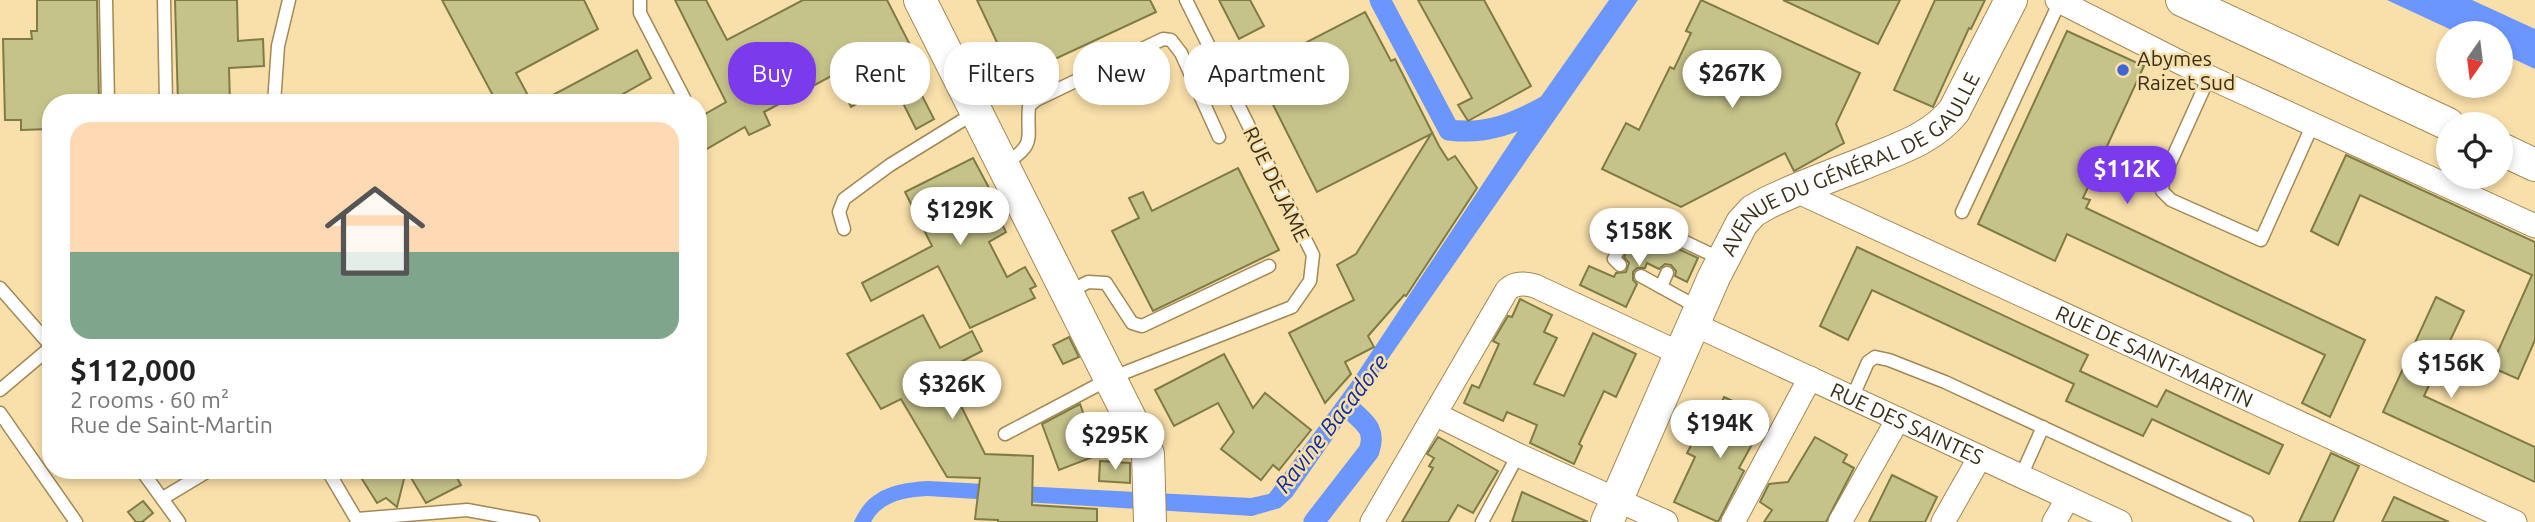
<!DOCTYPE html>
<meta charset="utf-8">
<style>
body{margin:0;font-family:Ubuntu,sans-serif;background:#f2f2f2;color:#222;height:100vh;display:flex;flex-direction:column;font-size:26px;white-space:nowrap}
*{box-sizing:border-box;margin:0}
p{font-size:23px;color:#767676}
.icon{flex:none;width:38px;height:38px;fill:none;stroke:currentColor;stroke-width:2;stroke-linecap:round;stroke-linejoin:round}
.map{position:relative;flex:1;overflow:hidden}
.panel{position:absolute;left:42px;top:94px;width:665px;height:385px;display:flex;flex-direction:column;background:#fff;border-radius:28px;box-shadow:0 4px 10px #0003}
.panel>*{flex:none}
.guide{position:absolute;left:728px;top:42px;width:665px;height:63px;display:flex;gap:14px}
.needle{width:46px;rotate:194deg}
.buttons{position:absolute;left:2436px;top:21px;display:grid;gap:14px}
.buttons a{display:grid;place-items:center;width:77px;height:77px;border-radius:50%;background:#fff;box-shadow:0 4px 10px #0003;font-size:35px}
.price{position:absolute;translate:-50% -60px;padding:0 16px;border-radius:24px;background:#fff;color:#222;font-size:23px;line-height:46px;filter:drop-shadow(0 2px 4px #0008)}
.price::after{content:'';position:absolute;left:50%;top:42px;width:21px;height:16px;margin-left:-10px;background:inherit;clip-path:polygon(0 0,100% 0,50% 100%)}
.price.active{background:#7c3aed;color:#fff}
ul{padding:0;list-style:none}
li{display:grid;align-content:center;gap:14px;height:371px;padding:0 28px}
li+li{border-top:2px solid #e0e0e0}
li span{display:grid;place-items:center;height:217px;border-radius:21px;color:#555}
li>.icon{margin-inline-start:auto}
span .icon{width:126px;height:126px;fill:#fffc;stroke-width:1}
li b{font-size:30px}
.tag{padding:0 24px;border-radius:28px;background:#fff;box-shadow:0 4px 10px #0003;font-size:24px;line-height:63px}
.tag.active{background:#7c3aed;color:#fff}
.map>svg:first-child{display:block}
.water{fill:#6b96fe}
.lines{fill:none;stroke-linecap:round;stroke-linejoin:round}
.canal{stroke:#6b96fe;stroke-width:21}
.building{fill:#c6c38a;stroke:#7f7b45;stroke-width:2}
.lane-casing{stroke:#a18955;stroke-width:15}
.street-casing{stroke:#a18955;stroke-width:25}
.secondary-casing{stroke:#a18955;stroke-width:34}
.lane{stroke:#fff;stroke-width:12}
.street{stroke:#fff;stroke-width:23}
.secondary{stroke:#fff;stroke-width:32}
.poi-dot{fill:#3d66d7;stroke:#f9dfa9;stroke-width:2.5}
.labels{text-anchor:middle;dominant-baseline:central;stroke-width:5;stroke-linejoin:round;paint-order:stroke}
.poi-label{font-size:21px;fill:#392f19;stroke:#f9dfa9;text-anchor:start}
.street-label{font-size:21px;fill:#392f19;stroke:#f9dfa9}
.water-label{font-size:23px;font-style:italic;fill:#102ca2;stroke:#f9dfa9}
</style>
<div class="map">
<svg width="2535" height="522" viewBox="0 0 2535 522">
<rect width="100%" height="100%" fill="#f9dfa9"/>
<!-- water -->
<g class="water">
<path d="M1609 0H1638L1292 497 1280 508 1252 516 927 496C906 497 882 501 871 522H854C868 489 895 483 928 481L1251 498 1269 494 1351 383 1533 108Z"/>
<path d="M2387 0H2472L2535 29V69L2501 53V33H2458Z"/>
</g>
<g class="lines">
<!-- canal -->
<g class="canal">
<path d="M1380 0 1449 130C1487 135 1516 123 1549 104"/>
<path d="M1314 522 1369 451C1377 428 1363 422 1348 407"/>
</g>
</g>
<!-- building -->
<g class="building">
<path d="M37 0H97L99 103H51V129L21 130V120H5L3 39H32L31 31H37Z"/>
<path d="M175 0H237L238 41 263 39 264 66 229 68 230 103H178Z"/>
<path d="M442 0H584L598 29 516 73 532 103H497Z"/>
<path d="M675 0H706L727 40 803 0H887L926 76 915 82 934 119 916 129 894 85 851 107 835 74 764 112 770 125 749 135 745 127 698 154V118L726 102Z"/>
<path d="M977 0H1150L1156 12 1029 71 1034 82 1019 89Z"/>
<path d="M1219 0H1250L1264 26 1239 39Z"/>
<path d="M1418 0H1484L1531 86 1468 121 1458 105 1472 98Z"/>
<path d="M1701 0 1860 73 1836 124 1844 143 1794 171 1785 153 1681 207 1602 169 1626 123 1639 130 1670 67 1674 69 1691 33 1686 31Z"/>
<path d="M1783 0H1900L1878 44Z"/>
<path d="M1935 0H1985L1971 29 1969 28 1933 107 1894 90Z"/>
<path d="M1365 12 1391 61 1395 59 1439 146 1448 160 1455 156 1477 188 1406 296 1404 295 1368 336 1374 347 1345 362 1351 374 1325 403 1289 333 1354 300 1337 265 1356 254 1431 134 1317 192 1255 69Z"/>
<path d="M2067 31 2144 66 2083 198 2090 200 2086 208 2365 340 2330 417 2302 403 2325 355 2067 234 2055 261 1978 224Z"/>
<path d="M637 50 651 78 618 97 621 103H538Z"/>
<path d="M2346 155 2535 242V340L2518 379 2491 367 2532 275 2360 195 2338 245 2311 231Z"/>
<path d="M973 158 996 201 992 203 1006 232 989 242 1007 277 1025 267 1036 286 1030 289 1035 298 970 328 938 266 871 301 862 283 932 246 905 192Z"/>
<path d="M1238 168 1279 250 1153 311 1112 231 1139 218 1129 198 1143 192 1152 211Z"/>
<path d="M1637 230 1698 258 1687 282 1675 276 1676 271 1671 265 1665 264 1659 269 1647 263 1645 268H1637L1633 272V280L1637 284 1626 307 1580 285 1589 266 1614 277 1616 273 1626 272 1629 263 1624 257Z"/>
<path d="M1857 247 2088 355 2080 371 2157 407 2166 390 2283 445 2269 474 2152 419 2143 436 2066 401 2074 384 1872 290 1848 340 1820 326Z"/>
<path d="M2436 297 2464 311 2424 396 2535 447V482L2383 412Z"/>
<path d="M1520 299 1552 315 1544 332 1557 338 1534 384 1564 396 1593 333 1636 354 1616 397 1604 391 1579 444 1582 446 1574 464 1530 443 1537 425 1507 412 1503 421 1464 403 1472 385 1479 388 1499 344 1493 341 1508 316 1512 317Z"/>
<path d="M923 315 940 348 972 331 982 351 947 369 959 392 955 394 985 454 1033 456 1032 505 1097 509V522H998V520L975 519 980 478 947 477 901 399 881 409 847 354Z"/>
<path d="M1069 337 1079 357 1063 364 1053 345Z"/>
<path d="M1224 354 1253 408 1265 393 1311 430 1279 470 1273 465 1261 480 1221 449 1234 432 1218 403 1174 426 1155 390Z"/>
<path d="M1724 397 1767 417 1739 468 1744 471 1718 522 1674 502 1695 457 1687 453 1695 438 1703 442Z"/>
<path d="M1080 404 1098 455 1059 470 1042 424Z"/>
<path d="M1438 437 1498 471 1473 513 1458 505 1448 522H1402L1433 468 1429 466 1434 458 1427 454Z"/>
<path d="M1815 437 1847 455 1843 462 1854 468 1826 522H1764L1772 510 1760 502 1769 484 1788 482Z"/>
<path d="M2331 453 2359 466 2333 522H2299Z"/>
<path d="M1100 461 1130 463V483L1099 481Z"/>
<path d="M357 471H406L397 507 386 498 377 503Z"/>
<path d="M407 471H453L461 485 426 503Z"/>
<path d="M1892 475 1937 497 1925 522H1869Z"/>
<path d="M1522 492 1588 522H1512Z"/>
<path d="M2394 497 2449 522H2382Z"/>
<path d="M143 501 153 513 142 522H136L128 512Z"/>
</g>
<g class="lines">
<defs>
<g id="lane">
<path d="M106 0 108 103"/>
<path d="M164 0 166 103"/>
<path d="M640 0V13L684 98 683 103"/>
<path d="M2209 77 2163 179 2162 191 2171 200 2261 240 2313 124"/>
<path d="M274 103 278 46 289 0"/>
<path d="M1004 165C1038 142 1026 141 1029 106L1036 100 1163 39 1171 40 1181 53 1219 137"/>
<path d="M1962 212 2060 1"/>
<path d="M844 229 839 212 844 199 890 165 976 112"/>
<path d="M1620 265 1614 259 1631 222 1641 221 1723 260"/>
<path d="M1641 276 1699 308"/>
<path d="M1661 287 1667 273"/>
<path d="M0 288 51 346"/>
<path d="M1069 292 1088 282 1106 283 1132 323 1142 326 1269 266"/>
<path d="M0 390 51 347"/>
<path d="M1852 398 1868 362 1875 357 1889 360 1945 382 2247 522"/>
<path d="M0 413 76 522"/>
<path d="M1005 434 1111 378 1292 307 1310 281 1313 255 1186 0"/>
<path d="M142 471 179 522"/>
<path d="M328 471 358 522"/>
<path d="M2021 476 2043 427"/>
<path d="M163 498 208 471"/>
<path d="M357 519 467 510 533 522"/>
<path d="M1482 522 1518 455"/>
</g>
<g id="street">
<path d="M2057 0 2209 77 2535 226"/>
<path id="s1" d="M1794 190 2515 522"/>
<path id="s2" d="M1693 324 2120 522"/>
<path d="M1435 414 1518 455 1666 522"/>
<path d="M1372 522 1507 290C1515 282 1525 283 1535 286L1681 354"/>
<path d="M1733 522 1810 378"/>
<path d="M1840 522 1898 419"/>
<path d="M1943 522 1980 457"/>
<path d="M2054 522 2068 498"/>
</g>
<g id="secondary">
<path d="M920 0 1148 454 1150 522"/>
<path d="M2182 0 2448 124"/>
<path d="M2501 149 2535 165"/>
<path id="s3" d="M1607 522 1714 277 1742 223 1753 211 1767 203C1798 188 1830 176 1862 164 1894 150 1931 140 1954 111L2011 0"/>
</g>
</defs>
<!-- lane casing -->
<use href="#lane" class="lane-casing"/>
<!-- street casing -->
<use href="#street" class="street-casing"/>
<!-- secondary casing -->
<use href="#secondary" class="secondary-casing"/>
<!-- lane -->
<use href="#lane" class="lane"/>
<!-- street -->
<use href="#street" class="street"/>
<!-- secondary -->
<use href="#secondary" class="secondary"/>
</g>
<!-- markers -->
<circle class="poi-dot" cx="2123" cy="70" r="7"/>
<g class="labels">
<!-- poi labels -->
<g class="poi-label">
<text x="2137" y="58">Abymes<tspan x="2137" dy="24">Raizet Sud</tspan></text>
</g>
<!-- street labels -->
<g class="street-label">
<text stroke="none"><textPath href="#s3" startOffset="453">AVENUE DU GÉNÉRAL DE GAULLE</textPath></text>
<text transform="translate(1277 184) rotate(64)">RUE DEJAME</text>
<text stroke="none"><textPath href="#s1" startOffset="397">RUE DE SAINT-MARTIN</textPath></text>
<text stroke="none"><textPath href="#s2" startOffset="236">RUE DES SAINTES</textPath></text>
</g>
<!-- water labels -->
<g class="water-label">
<text transform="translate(1331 423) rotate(-52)">Ravine Bacadore</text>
</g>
</g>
</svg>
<div class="buttons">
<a><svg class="needle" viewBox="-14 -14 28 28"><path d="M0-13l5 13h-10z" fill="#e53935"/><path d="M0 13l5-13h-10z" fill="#767676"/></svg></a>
<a><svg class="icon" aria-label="locate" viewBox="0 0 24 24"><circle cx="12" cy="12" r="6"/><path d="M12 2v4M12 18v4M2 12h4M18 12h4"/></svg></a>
</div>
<b class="price" style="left:1732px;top:110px">$267K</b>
<b class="price active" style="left:2127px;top:206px">$112K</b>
<b class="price" style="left:960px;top:247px">$129K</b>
<b class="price" style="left:1639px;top:268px">$158K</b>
<b class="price" style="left:2451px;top:400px">$156K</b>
<b class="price" style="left:952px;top:421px">$326K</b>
<b class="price" style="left:1720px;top:460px">$194K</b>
<b class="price" style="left:1115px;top:472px">$295K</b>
<div class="guide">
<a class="tag active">Buy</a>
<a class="tag">Rent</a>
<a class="tag">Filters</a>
<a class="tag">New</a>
<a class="tag">Apartment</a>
</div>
<section class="panel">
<ul>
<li><span style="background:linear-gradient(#ffd9b3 60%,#7fa58c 0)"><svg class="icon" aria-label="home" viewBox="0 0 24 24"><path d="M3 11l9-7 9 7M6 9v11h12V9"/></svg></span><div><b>$112,000</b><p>2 rooms · 60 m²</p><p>Rue de Saint-Martin</p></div></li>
</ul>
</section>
</div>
